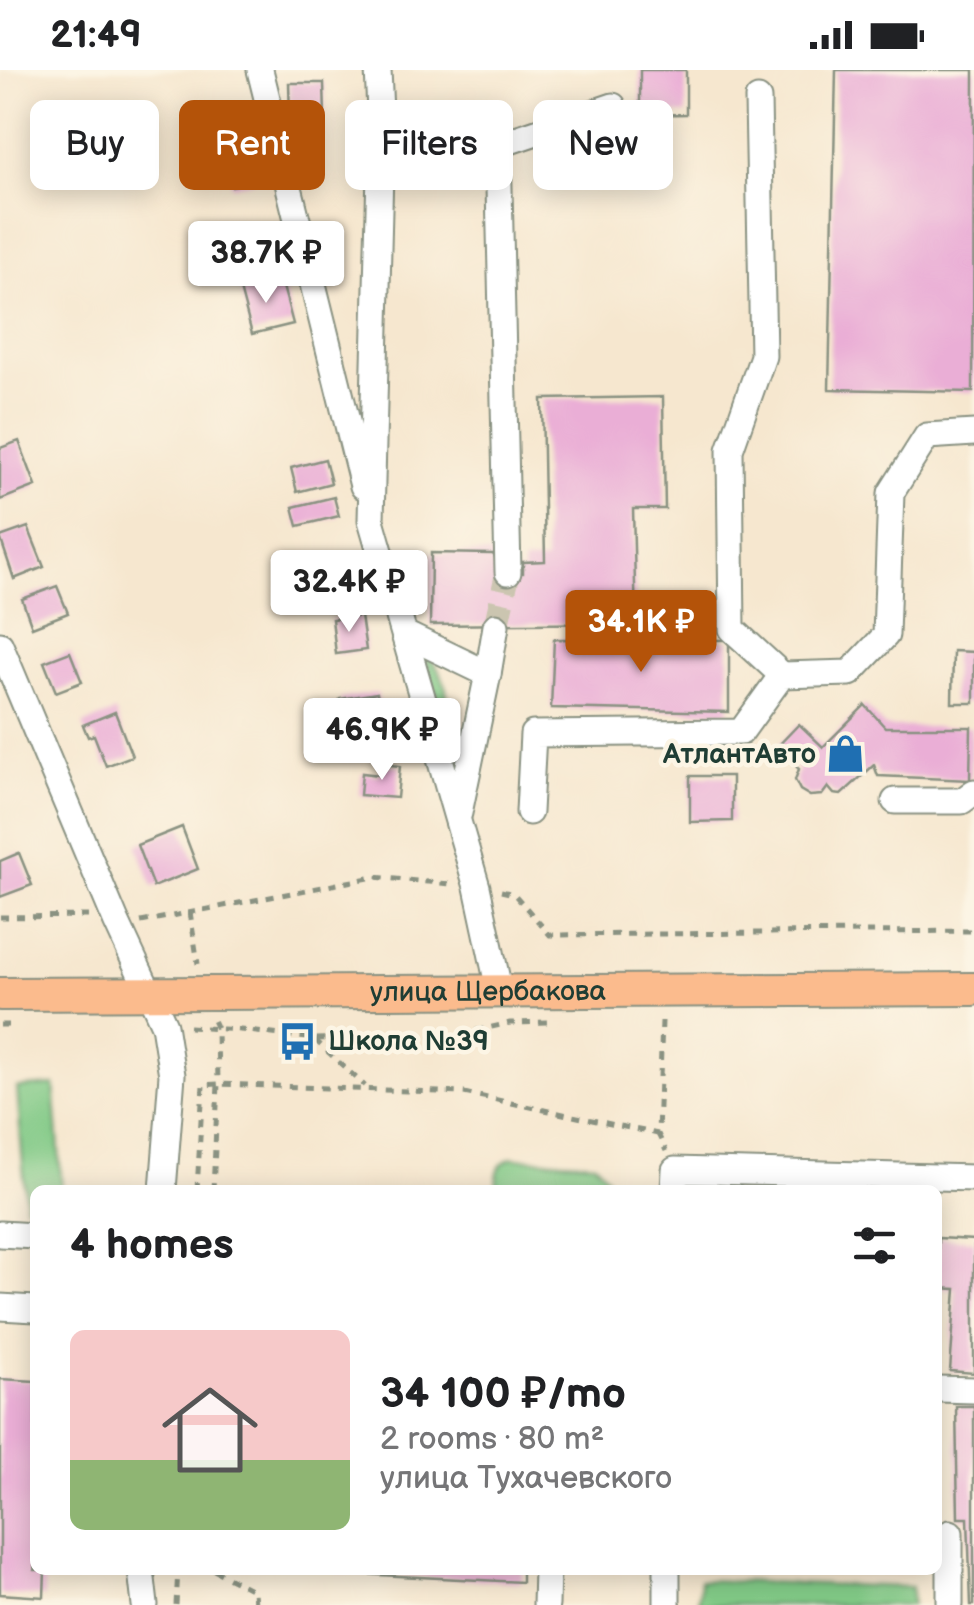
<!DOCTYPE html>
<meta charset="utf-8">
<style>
body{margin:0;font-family:"Balsamiq Sans",sans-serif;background:#f6f6f6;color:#202124;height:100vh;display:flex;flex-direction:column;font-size:38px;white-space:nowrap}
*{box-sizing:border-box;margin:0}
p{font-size:32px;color:#757577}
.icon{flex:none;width:55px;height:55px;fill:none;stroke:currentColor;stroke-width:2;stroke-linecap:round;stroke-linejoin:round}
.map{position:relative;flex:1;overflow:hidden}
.panel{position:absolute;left:30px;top:1115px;width:912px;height:390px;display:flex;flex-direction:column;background:#fff;border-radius:15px;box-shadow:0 5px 25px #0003}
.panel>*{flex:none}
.hud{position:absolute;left:30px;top:30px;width:915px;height:90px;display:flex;gap:20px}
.price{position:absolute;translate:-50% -85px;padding:0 22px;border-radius:10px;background:#fff;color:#222;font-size:32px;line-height:65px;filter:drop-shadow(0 2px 5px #0008)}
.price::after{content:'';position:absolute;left:50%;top:60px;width:30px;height:22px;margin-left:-15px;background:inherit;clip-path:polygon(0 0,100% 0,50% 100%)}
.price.current{background:#b45309;color:#fff}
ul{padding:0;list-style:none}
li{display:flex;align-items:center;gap:30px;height:250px;padding:0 40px}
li+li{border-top:2px solid #e0e0e0}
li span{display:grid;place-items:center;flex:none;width:280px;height:200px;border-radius:15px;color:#555}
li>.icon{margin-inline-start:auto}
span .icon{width:120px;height:120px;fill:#fffc;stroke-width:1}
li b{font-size:42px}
h2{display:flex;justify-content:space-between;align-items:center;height:120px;padding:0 40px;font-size:42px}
.pill{padding:0 35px;border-radius:15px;background:#fff;box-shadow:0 5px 25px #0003;font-size:35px;line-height:90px}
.pill.current{background:#b45309;color:#fff}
.status{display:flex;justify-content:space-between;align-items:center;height:70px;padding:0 50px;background:#fff;direction:ltr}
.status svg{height:28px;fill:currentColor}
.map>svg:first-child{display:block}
.green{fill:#81c986;stroke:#50835d;stroke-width:2.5}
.building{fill:#eaaed6}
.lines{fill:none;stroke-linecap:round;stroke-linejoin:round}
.minor-tunnel{stroke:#cbc5b0;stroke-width:25;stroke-dasharray:25 12;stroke-linecap:butt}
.minor-casing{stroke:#8a9282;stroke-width:29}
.major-casing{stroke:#8a9282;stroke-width:36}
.path{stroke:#8a9282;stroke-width:5;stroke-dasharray:8 8;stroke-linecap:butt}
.minor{stroke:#fff;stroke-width:25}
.major{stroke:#fbbb8d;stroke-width:32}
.labels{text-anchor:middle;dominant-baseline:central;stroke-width:9;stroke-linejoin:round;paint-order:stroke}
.poi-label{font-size:28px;font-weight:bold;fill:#1f3d34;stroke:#fcf5e5;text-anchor:end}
.street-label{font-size:28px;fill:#1f3d34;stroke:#fcf5e5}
</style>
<div class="status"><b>21:49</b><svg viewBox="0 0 49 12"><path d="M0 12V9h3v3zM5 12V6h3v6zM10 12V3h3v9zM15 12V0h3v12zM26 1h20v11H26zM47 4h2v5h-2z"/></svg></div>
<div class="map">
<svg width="974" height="1535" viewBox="0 0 974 1535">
<rect width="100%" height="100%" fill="#fcf5e5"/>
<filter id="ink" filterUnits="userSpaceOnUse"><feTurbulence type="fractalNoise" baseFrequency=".01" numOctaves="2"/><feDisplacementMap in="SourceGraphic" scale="20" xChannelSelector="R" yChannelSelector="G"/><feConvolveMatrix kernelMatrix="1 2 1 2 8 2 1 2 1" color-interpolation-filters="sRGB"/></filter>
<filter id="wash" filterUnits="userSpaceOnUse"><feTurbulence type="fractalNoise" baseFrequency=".0048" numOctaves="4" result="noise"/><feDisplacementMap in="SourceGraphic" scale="40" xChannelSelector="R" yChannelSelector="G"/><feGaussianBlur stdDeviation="2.25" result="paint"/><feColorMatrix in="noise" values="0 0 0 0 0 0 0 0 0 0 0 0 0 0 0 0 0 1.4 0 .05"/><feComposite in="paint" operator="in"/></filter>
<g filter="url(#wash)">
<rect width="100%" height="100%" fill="#f6e7cf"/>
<!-- green -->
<g class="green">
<path d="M421 578C449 607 448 620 447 659Z"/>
<path d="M54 1015 62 1120H35V1135L26 1136 17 1018Z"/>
<path d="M512 1088 595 1093 607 1107V1120H496C497 1105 496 1094 512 1088Z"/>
<path d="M700 1510 912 1517V1535H698Z"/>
</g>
<g id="blocks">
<!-- building -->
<g class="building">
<path d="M640 0H686V44L640 45Z"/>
<path d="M836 0H974L973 322 829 319Z"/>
<path d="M289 13H324L325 46 290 47Z"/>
<path d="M241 47 244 74 221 77 218 49Z"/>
<path d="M251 96 255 111 232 116 228 102Z"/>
<path d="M265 160 269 185 231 192 227 167Z"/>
<path d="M281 209 293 254 252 264 240 219Z"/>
<path d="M663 327 665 439H633L636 553 430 555 431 483 493 484 502 501 523 503V492L545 491 542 329Z"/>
<path d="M19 371 36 416 0 430V378Z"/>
<path d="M325 389 331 413 297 422 291 398Z"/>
<path d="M334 427 339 446 298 456 293 437Z"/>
<path d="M28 457 44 497 14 509 0 467Z"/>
<path d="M57 516 68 543 32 557 22 529Z"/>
<path d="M361 546 366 580 336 584 332 549Z"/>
<path d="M554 569 729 570V642L551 638Z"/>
<path d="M953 581 974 582V633H952Z"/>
<path d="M70 582 82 612 56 622 44 592Z"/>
<path d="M377 623 381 646 343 652 340 629Z"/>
<path d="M865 635 885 657H971L970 710 878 706 874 695 841 725 834 724 828 717 822 725 810 726 800 720 795 710 799 699 776 678 799 654 823 677Z"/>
<path d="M115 642 132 686 106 696 94 665 88 667 83 655Z"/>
<path d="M381 694 400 696 397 728 360 725 362 703 380 705Z"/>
<path d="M690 706H732V751L690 752Z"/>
<path d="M182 757 198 799 153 817 137 775Z"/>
<path d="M19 783 32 815 0 827V791Z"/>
<path d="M938 1168 974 1170V1303L950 1301 956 1219 938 1218Z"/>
<path d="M0 1309 35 1311V1500H45L44 1527 0 1524Z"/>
<path d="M956 1336H974V1535H971L968 1448H958Z"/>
<path d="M338 1500H522V1512L338 1503Z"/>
</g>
</g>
</g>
<g filter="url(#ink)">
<use href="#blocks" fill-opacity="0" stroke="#8a9282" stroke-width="2.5"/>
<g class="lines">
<!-- minor-tunnel -->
<path class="minor-tunnel" d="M496 556 508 502"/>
<defs>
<g id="minor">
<path d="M260 0 363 416"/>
<path d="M378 0 381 62 371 450 477 817 500 924"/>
<path d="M758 29 763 286 730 380 732 559 782 605"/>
<path d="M508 502 498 75 613 36"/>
<path d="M405 564 488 604 459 743"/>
<path d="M0 575 116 851 164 955 172 1005 163 1120"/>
<path d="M488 604 496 556"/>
<path d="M895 731H962L974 722"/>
<path d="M529 742 533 664 741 662 782 605 850 603 886 565 891 423 927 366 974 363"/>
<path d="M674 1120 675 1100 974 1108"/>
<path d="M0 1164 35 1166"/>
<path d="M0 1237 35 1239"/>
<path d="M938 1319 974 1320"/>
<path d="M141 1500 145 1535"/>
<path d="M667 1500V1535"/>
<path d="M546 1535 547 1500"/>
<path d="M950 1535V1463"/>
</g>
<g id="major">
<path id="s1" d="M0 924 974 919"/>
</g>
</defs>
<!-- minor casing -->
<use href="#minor" class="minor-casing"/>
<!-- major casing -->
<use href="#major" class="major-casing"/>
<!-- path -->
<g class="path">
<path d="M501 821 514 824 550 865 974 861"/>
<path d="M190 842 198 894"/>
<path d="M0 847 90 846"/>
<path d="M141 852 374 807 450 814"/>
<path d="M662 951 658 1064 666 1081"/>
<path d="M0 955H13"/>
<path d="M189 957 240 960 314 969 451 966 510 953 551 952"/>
<path d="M315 970 365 1016"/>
<path d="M197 1120 203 1015 218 1014 217 959 212 948"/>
<path d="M213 1120 218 1014 464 1023 658 1064"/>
<path d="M214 1500 254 1521 255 1535"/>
<path d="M176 1535 178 1500"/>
</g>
<!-- minor -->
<use href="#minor" class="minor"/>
<!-- major -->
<use href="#major" class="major"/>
</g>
</g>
<!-- icons -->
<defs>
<symbol id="shop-bare" viewBox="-9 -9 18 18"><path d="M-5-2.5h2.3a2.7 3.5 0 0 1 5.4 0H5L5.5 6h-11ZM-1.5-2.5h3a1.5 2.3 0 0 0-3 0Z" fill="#1f6fb2" stroke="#fcf5e5" stroke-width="2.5" paint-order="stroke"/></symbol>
<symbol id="bus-bare" viewBox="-9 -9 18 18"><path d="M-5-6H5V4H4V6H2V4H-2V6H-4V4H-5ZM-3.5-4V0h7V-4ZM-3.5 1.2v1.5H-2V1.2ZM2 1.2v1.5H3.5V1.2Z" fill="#1f6fb2" stroke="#fcf5e5" stroke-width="2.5" paint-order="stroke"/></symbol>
</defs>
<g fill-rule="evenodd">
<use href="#shop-bare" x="818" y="656" width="55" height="55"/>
<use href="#bus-bare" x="270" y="944" width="55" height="55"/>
</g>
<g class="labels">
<!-- poi labels -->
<g class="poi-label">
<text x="816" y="684">АтлантАвто</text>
<text x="328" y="971" text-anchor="start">Школа №39</text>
</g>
<!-- street labels -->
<g class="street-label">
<text stroke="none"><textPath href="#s1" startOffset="488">улица Щербакова</textPath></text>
</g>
</g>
</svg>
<b class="price" style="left:266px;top:236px">38.7K ₽</b>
<b class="price" style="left:349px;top:565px">32.4K ₽</b>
<b class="price current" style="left:641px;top:605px">34.1K ₽</b>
<b class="price" style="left:382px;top:713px">46.9K ₽</b>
<div class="hud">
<a class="pill">Buy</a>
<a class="pill current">Rent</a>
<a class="pill">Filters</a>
<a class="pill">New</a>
</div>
<section class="panel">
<h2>4 homes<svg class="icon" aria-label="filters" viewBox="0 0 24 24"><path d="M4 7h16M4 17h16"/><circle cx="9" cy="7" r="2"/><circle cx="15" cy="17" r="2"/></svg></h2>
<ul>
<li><span style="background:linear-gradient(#f6c9c9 65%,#8fb573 0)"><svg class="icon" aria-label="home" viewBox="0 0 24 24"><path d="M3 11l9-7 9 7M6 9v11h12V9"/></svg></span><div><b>34 100 ₽/mo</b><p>2 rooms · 80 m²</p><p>улица Тухачевского</p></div></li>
</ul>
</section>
</div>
